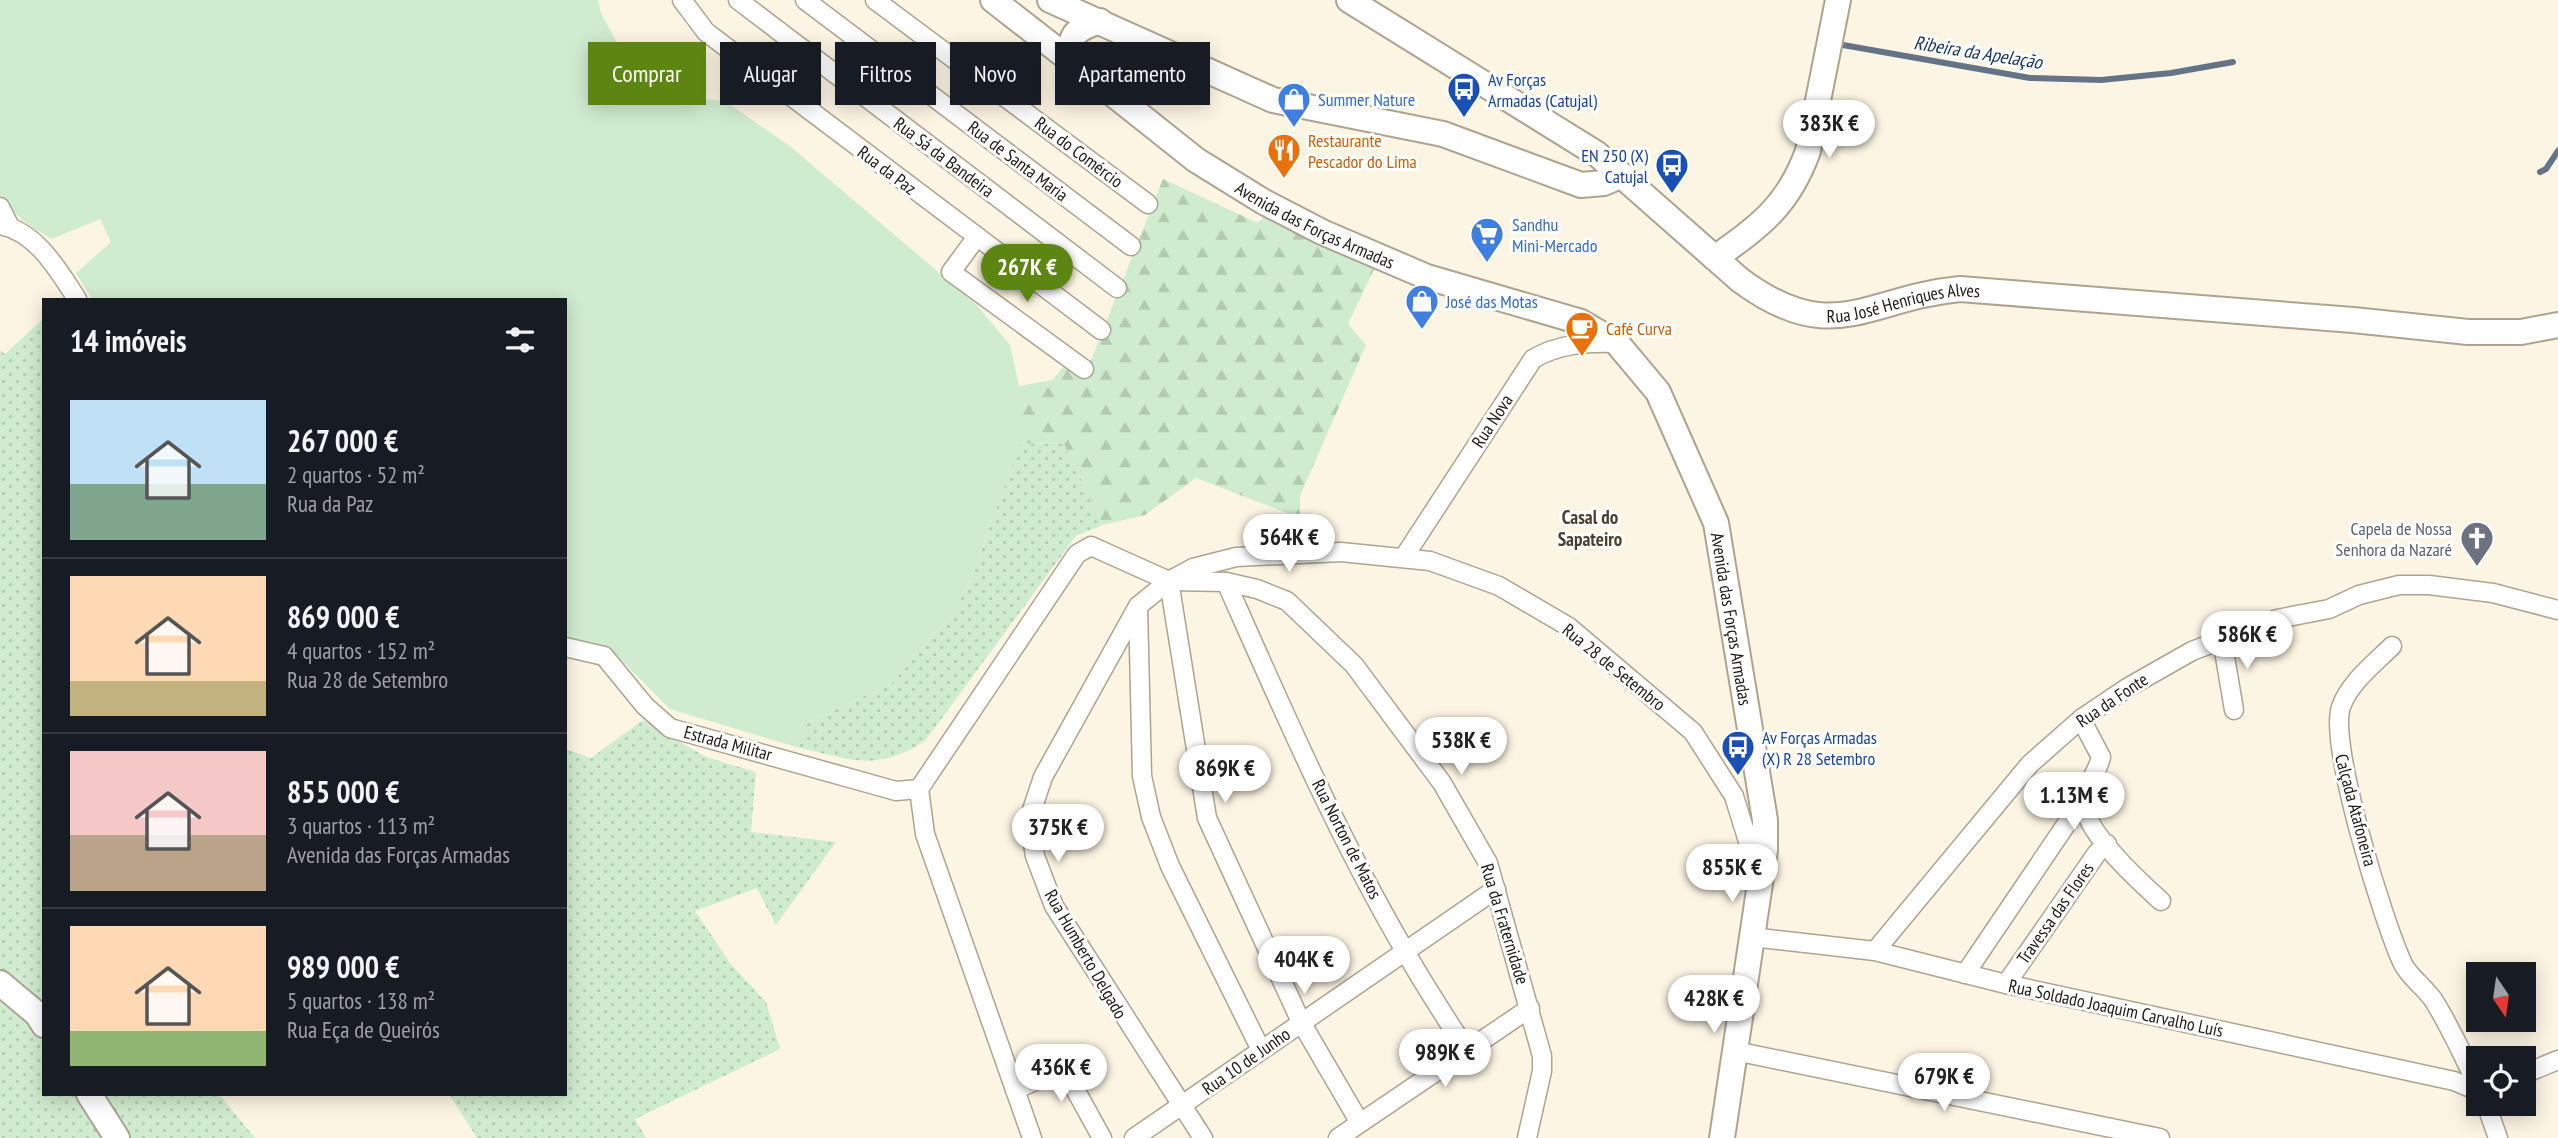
<!DOCTYPE html>
<html lang="pt">
<meta charset="utf-8">
<style>
body{margin:0;font-family:"PT Sans Narrow",sans-serif;background:#242831;color:#f1f3f6;height:100vh;display:flex;flex-direction:column;font-size:26px;white-space:nowrap}
*{box-sizing:border-box;margin:0}
p{font-size:23px;color:#9ea1a6}
.icon{flex:none;width:38px;height:38px;fill:none;stroke:currentColor;stroke-width:2;stroke-linecap:round;stroke-linejoin:round}
.map{position:relative;flex:1;overflow:hidden}
.side{position:absolute;left:42px;top:298px;width:525px;height:798px;display:flex;flex-direction:column;background:#171b24;border-radius:0px;box-shadow:0 4px 18px #0003}
.side>*{flex:none}
.top-card{position:absolute;left:588px;top:42px;width:665px;height:63px;display:flex;gap:14px}
.needle{width:46px;rotate:167deg}
.controls{position:absolute;left:2466px;top:962px;display:grid;gap:14px}
.controls a{display:grid;place-items:center;width:70px;height:70px;border-radius:0px;background:#171b24;box-shadow:0 4px 18px #0003;font-size:35px}
.price{position:absolute;translate:-50% -60px;padding:0 16px;border-radius:24px;background:#fff;color:#222;font-size:23px;line-height:46px;filter:drop-shadow(0 2px 4px #0008)}
.price::after{content:'';position:absolute;left:50%;top:42px;width:21px;height:16px;margin-left:-10px;background:inherit;clip-path:polygon(0 0,100% 0,50% 100%)}
.price.current{background:#5c8611;color:#fff}
ul{padding:0;list-style:none}
li{display:flex;align-items:center;gap:21px;height:175px;padding:0 28px}
li+li{border-top:2px solid #363941}
li span{display:grid;place-items:center;flex:none;width:196px;height:140px;border-radius:0px;color:#555}
li>.icon{margin-inline-start:auto}
span .icon{width:84px;height:84px;fill:#fffc;stroke-width:1}
li b{font-size:30px}
h2{display:flex;justify-content:space-between;align-items:center;height:84px;padding:0 28px;font-size:30px}
.chip{padding:0 24px;border-radius:0px;background:#171b24;box-shadow:0 4px 18px #0003;font-size:24px;line-height:63px}
.chip.current{background:#5c8611;color:#fff}
.map>svg:first-child{display:block}
.grass{fill:url(#grass-dots)}
.forest{fill:url(#forest-firs)}
.garden{fill:#d0ecd0}
.lines{fill:none;stroke-linecap:round;stroke-linejoin:round}
.stream{stroke:#647486;stroke-width:6}
.street-casing{stroke:#ada490;stroke-width:21}
.secondary-casing{stroke:#ada490;stroke-width:28}
.street{stroke:#fff;stroke-width:18}
.secondary{stroke:#fff;stroke-width:24}
.labels{text-anchor:middle;dominant-baseline:central;stroke-width:6;stroke-linejoin:round;paint-order:stroke}
.transit-label{font-size:18px;fill:#164399;stroke:#fff;text-anchor:start}
.shop-label{font-size:18px;fill:#366cbe;stroke:#fff;text-anchor:start}
.food-label{font-size:18px;fill:#c56008;stroke:#fff;text-anchor:start}
.street-label{font-size:18px;fill:#1d1a12;stroke:#fff}
.worship-label{font-size:18px;fill:#5b616d;stroke:#fff;text-anchor:end}
.water-label{font-size:19px;font-style:italic;fill:#10335b;stroke:#fff}
.neighbourhood-label{font-size:19px;font-weight:bold;fill:#49402f;stroke:#fff}
</style>
<div class="map">
<svg width="2558" height="1138" viewBox="0 0 2558 1138">
<defs>
<pattern id="grass-dots" width="8" height="8" patternUnits="userSpaceOnUse" patternTransform="scale(1.75)"><rect width="8" height="8" fill="#d0ecd0"/><path d="M2 2h.1M6 6h.1" fill="none" stroke="#b2cab2" stroke-width="1.8" stroke-linecap="round"/></pattern>
<pattern id="forest-firs" width="22" height="20" patternUnits="userSpaceOnUse" patternTransform="scale(1.75)"><rect width="22" height="20" fill="#d0ecd0"/><path d="M5 1l3.5 6h-7zM16 11l3.5 6h-7z" fill="#b2cab2"/></pattern>
</defs>
<rect width="100%" height="100%" fill="#fdf5e4"/>
<!-- grass -->
<g class="grass">
<path d="M44 318V1094H219L255 1138H0V350L5 354Z"/>
<path d="M1020 443 1064 444 1103 525 1076 536 925 741C874 773 850 759 796 747L807 723 892 683 955 611 973 573Z"/>
<path d="M643 720 706 757 756 772 751 832 836 842 776 925 757 888 695 911 730 963 766 1002 780 1049 635 1119 646 1138H477L449 1094H565V749L591 758Z"/>
</g>
<!-- forest -->
<path class="forest" d="M1163 179 1258 223 1267 213 1377 263 1348 324 1366 345 1300 496V518L1196 478 1145 515 1103 525 1064 444 1020 443 1019 386 1052 380 1066 364 1084 378Z"/>
<!-- garden -->
<path class="garden" d="M0 0H598L601 13 636 78 682 97 725 101 791 147 976 304 1010 345 1019 386 1022 438 973 573 955 611 892 683 807 723 796 747 670 709 614 653 565 639V299H92L76 273 111 242 100 219 52 239C30 227 14 216 0 195Z"/>
<g class="lines">
<!-- stream -->
<g class="stream">
<path d="M1843 45 2030 78 2101 80 2171 73 2233 62"/>
<path d="M2540 172 2546 169 2558 151"/>
</g>
<defs>
<g id="street">
<path d="M682 0 706 32 1101 330"/>
<path d="M738 0 1117 288"/>
<path d="M805 0 1131 246"/>
<path d="M875 0 1148 204"/>
<path d="M0 207 10 227"/>
<path d="M0 225C36 231 59 271 77 299"/>
<path d="M976 238 951 272 1084 369"/>
<path d="M1404 557 1533 359C1558 344 1587 342 1615 343"/>
<path d="M1169 581 1207 818 1301 1022 1360 1123"/>
<path d="M1226 582C1281 706 1336 833 1405 951 1424 985 1446 1018 1467 1051"/>
<path d="M1138 607 1142 776 1151 817 1170 866 1261 1050"/>
<path d="M2222 639 2234 710"/>
<path d="M2392 646C2375 663 2349 683 2341 707 2328 744 2384 924 2403 964 2410 978 2426 988 2434 1001 2451 1028 2464 1058 2478 1086"/>
<path d="M565 647 604 656 645 706 670 728 896 791 919 789"/>
<path d="M2081 719 2101 757C2098 771 2087 784 2084 797 2079 828 2140 882 2161 901"/>
<path d="M919 789 1077 554 1091 546 1169 581 1226 582 1257 589 1287 601 1354 665 1442 783 1488 863 1542 1056V1071L1527 1138"/>
<path d="M919 789 925 834 1032 1138"/>
<path d="M1751 937 1875 951 2006 984 2454 1081 2478 1091"/>
<path d="M1875 951 2030 764 2081 719 2127 688 2192 651 2277 619 2329 609 2359 595 2399 585H2429L2493 593 2558 610"/>
<path d="M1965 974 2084 798"/>
<path d="M2006 984 2097 853 2107 844"/>
<path d="M1735 1051 2160 1138"/>
<path d="M2524 1074 2558 1060"/>
<path d="M1015 1090 1057 1071H1065L1102 1138"/>
<path d="M2486 1104 2498 1138"/>
<path d="M1134 1138 1496 889"/>
<path d="M1203 1138 1054 906 1035 856 1029 819 1043 777 1138 606 1169 581 1193 568 1236 557 1341 552 1430 561 1499 586 1569 627 1693 732 1734 796 1759 877"/>
<path d="M1338 1138 1530 1008"/>
</g>
<g id="secondary">
<path d="M993 0 1074 63"/>
<path d="M1050 0 1273 100 1443 134 1581 185 1604 183 1622 175"/>
<path id="s1" d="M1349 0 1597 154 1740 280C1833 349 1866 298 1960 289L2353 320 2468 332H2521L2558 325"/>
<path id="s2" d="M1100 21C1074 30 1067 35 1074 63L1196 160 1264 202 1322 232 1427 277 1581 322 1617 343 1658 392 1716 523 1765 820V850L1722 1138"/>
<path d="M1715 258C1761 225 1788 206 1808 151L1838 0"/>
<path d="M0 983 37 1014 44 1025"/>
<path d="M89 1094 117 1138"/>
</g>
</defs>
<!-- street casing -->
<use href="#street" class="street-casing"/>
<!-- secondary casing -->
<use href="#secondary" class="secondary-casing"/>
<!-- street -->
<use href="#street" class="street"/>
<!-- secondary -->
<use href="#secondary" class="secondary"/>
</g>
<!-- icons -->
<defs>
<symbol id="bus-pin" viewBox="-11 -11 22 30"><path d="M0 17L-7.5 6A9.5 9.5 0 1 1 7.5 6Z" fill="#1a4fb4" stroke="#fff"/><path d="M-5-6H5V4H4V6H2V4H-2V6H-4V4H-5ZM-3.5-4V0h7V-4ZM-3.5 1.2v1.5H-2V1.2ZM2 1.2v1.5H3.5V1.2Z" fill="#fff"/></symbol>
<symbol id="shop-pin" viewBox="-11 -11 22 30"><path d="M0 17L-7.5 6A9.5 9.5 0 1 1 7.5 6Z" fill="#3f7fe0" stroke="#fff"/><path d="M-5-2.5h2.3a2.7 3.5 0 0 1 5.4 0H5L5.5 6h-11ZM-1.5-2.5h3a1.5 2.3 0 0 0-3 0Z" fill="#fff"/></symbol>
<symbol id="restaurant-pin" viewBox="-11 -11 22 30"><path d="M0 17L-7.5 6A9.5 9.5 0 1 1 7.5 6Z" fill="#e8710a" stroke="#fff"/><path d="M-5-6h1v4h1v-4h1v4h1v-4h1v5L-1.5 .5V6h-2V.5L-5-1ZM5-6V6H3V1.5H1.5Q1.5-4 5-6Z" fill="#fff"/></symbol>
<symbol id="supermarket-pin" viewBox="-11 -11 22 30"><path d="M0 17L-7.5 6A9.5 9.5 0 1 1 7.5 6Z" fill="#3f7fe0" stroke="#fff"/><path d="M-6-5.5h2.5l.6 2H6L4.5 2H-2.5L-4.4-4H-6ZM-1.5 3.2a1.3 1.3 0 1 0 .1 0ZM3 3.2a1.3 1.3 0 1 0 .1 0Z" fill="#fff"/></symbol>
<symbol id="cafe-pin" viewBox="-11 -11 22 30"><path d="M0 17L-7.5 6A9.5 9.5 0 1 1 7.5 6Z" fill="#e8710a" stroke="#fff"/><path d="M-5.5-4.5H6V0H3Q3 3.5 0 3.5H-2.5Q-5.5 3.5-5.5 0ZM3-3.2v2h1.7v-2ZM-6 4.5H4V6H-6Z" fill="#fff"/></symbol>
<symbol id="church-pin" viewBox="-11 -11 22 30"><path d="M0 17L-7.5 6A9.5 9.5 0 1 1 7.5 6Z" fill="#6b7280" stroke="#fff"/><path d="M-1.2-6h2.4v3.5h3.3v2.4h-3.3V6h-2.4V-.1h-3.3v-2.4h3.3Z" fill="#fff"/></symbol>
</defs>
<g fill-rule="evenodd">
<use href="#bus-pin" x="1445" y="70" width="38" height="52"/>
<use href="#shop-pin" x="1275" y="80" width="38" height="52"/>
<use href="#restaurant-pin" x="1265" y="131" width="38" height="52"/>
<use href="#bus-pin" x="1653" y="146" width="38" height="52"/>
<use href="#supermarket-pin" x="1468" y="215" width="38" height="52"/>
<use href="#shop-pin" x="1403" y="282" width="38" height="52"/>
<use href="#cafe-pin" x="1563" y="309" width="38" height="52"/>
<use href="#church-pin" x="2458" y="519" width="38" height="52"/>
<use href="#bus-pin" x="1719" y="728" width="38" height="52"/>
</g>
<g class="labels">
<!-- transit labels -->
<g class="transit-label">
<text x="1488" y="79">Av Forças<tspan x="1488" dy="21">Armadas (Catujal)</tspan></text>
<text x="1648" y="155" text-anchor="end">EN 250 (X)<tspan x="1648" dy="21">Catujal</tspan></text>
<text x="1762" y="737">Av Forças Armadas<tspan x="1762" dy="21">(X) R 28 Setembro</tspan></text>
</g>
<!-- shop labels -->
<g class="shop-label">
<text x="1318" y="99">Summer Nature</text>
<text x="1512" y="224">Sandhu<tspan x="1512" dy="21">Mini-Mercado</tspan></text>
<text x="1446" y="301">José das Motas</text>
</g>
<!-- food labels -->
<g class="food-label">
<text x="1308" y="140">Restaurante<tspan x="1308" dy="21">Pescador do Lima</tspan></text>
<text x="1606" y="328">Café Curva</text>
</g>
<!-- street labels -->
<g class="street-label">
<text transform="translate(1079 152) rotate(37)">Rua do Comércio</text>
<text transform="translate(944 157) rotate(37)">Rua Sá da Bandeira</text>
<text transform="translate(1018 161) rotate(37)">Rua de Santa Maria</text>
<text transform="translate(887 170) rotate(37)">Rua da Paz</text>
<text stroke="none"><textPath href="#s2" startOffset="350">Avenida das Forças Armadas</textPath></text>
<text stroke="none"><textPath href="#s1" startOffset="656">Rua José Henriques Alves</textPath></text>
<text transform="translate(1492 421) rotate(-57)">Rua Nova</text>
<text stroke="none"><textPath href="#s2" startOffset="980">Avenida das Forças Armadas</textPath></text>
<text transform="translate(1614 667) rotate(39)">Rua 28 de Setembro</text>
<text transform="translate(2112 700) rotate(-34)">Rua da Fonte</text>
<text transform="translate(728 743) rotate(15)">Estrada Militar</text>
<text transform="translate(2356 810) rotate(75)">Calçada Atafoneira</text>
<text transform="translate(1347 839) rotate(63)">Rua Norton de Matos</text>
<text transform="translate(2055 913) rotate(-55)">Travessa das Flores</text>
<text transform="translate(1505 924) rotate(73)">Rua da Fraternidade</text>
<text transform="translate(1086 954) rotate(60)">Rua Humberto Delgado</text>
<text transform="translate(2116 1008) rotate(12)">Rua Soldado Joaquim Carvalho Luís</text>
<text transform="translate(1246 1061) rotate(-35)">Rua 10 de Junho</text>
</g>
<!-- worship labels -->
<g class="worship-label">
<text x="2452" y="528">Capela de Nossa<tspan x="2452" dy="21">Senhora da Nazaré</tspan></text>
</g>
<!-- water labels -->
<g class="water-label">
<text transform="translate(1978 52) rotate(9)">Ribeira da Apelação</text>
</g>
<!-- neighbourhood labels -->
<g class="neighbourhood-label">
<text x="1590" y="517">Casal do<tspan x="1590" dy="22">Sapateiro</tspan></text>
</g>
</g>
</svg>
<div class="controls">
<a><svg class="needle" viewBox="-14 -14 28 28"><path d="M0-13l5 13h-10z" fill="#e53935"/><path d="M0 13l5-13h-10z" fill="#9ea1a6"/></svg></a>
<a><svg class="icon" aria-label="locate" viewBox="0 0 24 24"><circle cx="12" cy="12" r="6"/><path d="M12 2v4M12 18v4M2 12h4M18 12h4"/></svg></a>
</div>
<b class="price" style="left:1829px;top:160px">383K €</b>
<b class="price current" style="left:1027px;top:304px">267K €</b>
<b class="price" style="left:1289px;top:574px">564K €</b>
<b class="price" style="left:2247px;top:671px">586K €</b>
<b class="price" style="left:1461px;top:777px">538K €</b>
<b class="price" style="left:1225px;top:805px">869K €</b>
<b class="price" style="left:2074px;top:832px">1.13M €</b>
<b class="price" style="left:1058px;top:864px">375K €</b>
<b class="price" style="left:1732px;top:904px">855K €</b>
<b class="price" style="left:1304px;top:996px">404K €</b>
<b class="price" style="left:1714px;top:1035px">428K €</b>
<b class="price" style="left:1445px;top:1089px">989K €</b>
<b class="price" style="left:1061px;top:1104px">436K €</b>
<b class="price" style="left:1944px;top:1113px">679K €</b>
<div class="top-card">
<a class="chip current">Comprar</a>
<a class="chip">Alugar</a>
<a class="chip">Filtros</a>
<a class="chip">Novo</a>
<a class="chip">Apartamento</a>
</div>
<section class="side">
<h2>14 imóveis<svg class="icon" aria-label="filters" viewBox="0 0 24 24"><path d="M4 7h16M4 17h16"/><circle cx="9" cy="7" r="2"/><circle cx="15" cy="17" r="2"/></svg></h2>
<ul>
<li><span style="background:linear-gradient(#bfe0f5 60%,#7fa58c 0)"><svg class="icon" aria-label="home" viewBox="0 0 24 24"><path d="M3 11l9-7 9 7M6 9v11h12V9"/></svg></span><div><b>267 000 €</b><p>2 quartos · 52 m²</p><p>Rua da Paz</p></div></li>
<li><span style="background:linear-gradient(#ffd9b3 75%,#c2b280 0)"><svg class="icon" aria-label="home" viewBox="0 0 24 24"><path d="M3 11l9-7 9 7M6 9v11h12V9"/></svg></span><div><b>869 000 €</b><p>4 quartos · 152 m²</p><p>Rua 28 de Setembro</p></div></li>
<li><span style="background:linear-gradient(#f6c9c9 60%,#b9a48a 0)"><svg class="icon" aria-label="home" viewBox="0 0 24 24"><path d="M3 11l9-7 9 7M6 9v11h12V9"/></svg></span><div><b>855 000 €</b><p>3 quartos · 113 m²</p><p>Avenida das Forças Armadas</p></div></li>
<li><span style="background:linear-gradient(#ffd9b3 75%,#8fb573 0)"><svg class="icon" aria-label="home" viewBox="0 0 24 24"><path d="M3 11l9-7 9 7M6 9v11h12V9"/></svg></span><div><b>989 000 €</b><p>5 quartos · 138 m²</p><p>Rua Eça de Queirós</p></div></li>
</ul>
</section>
</div>
